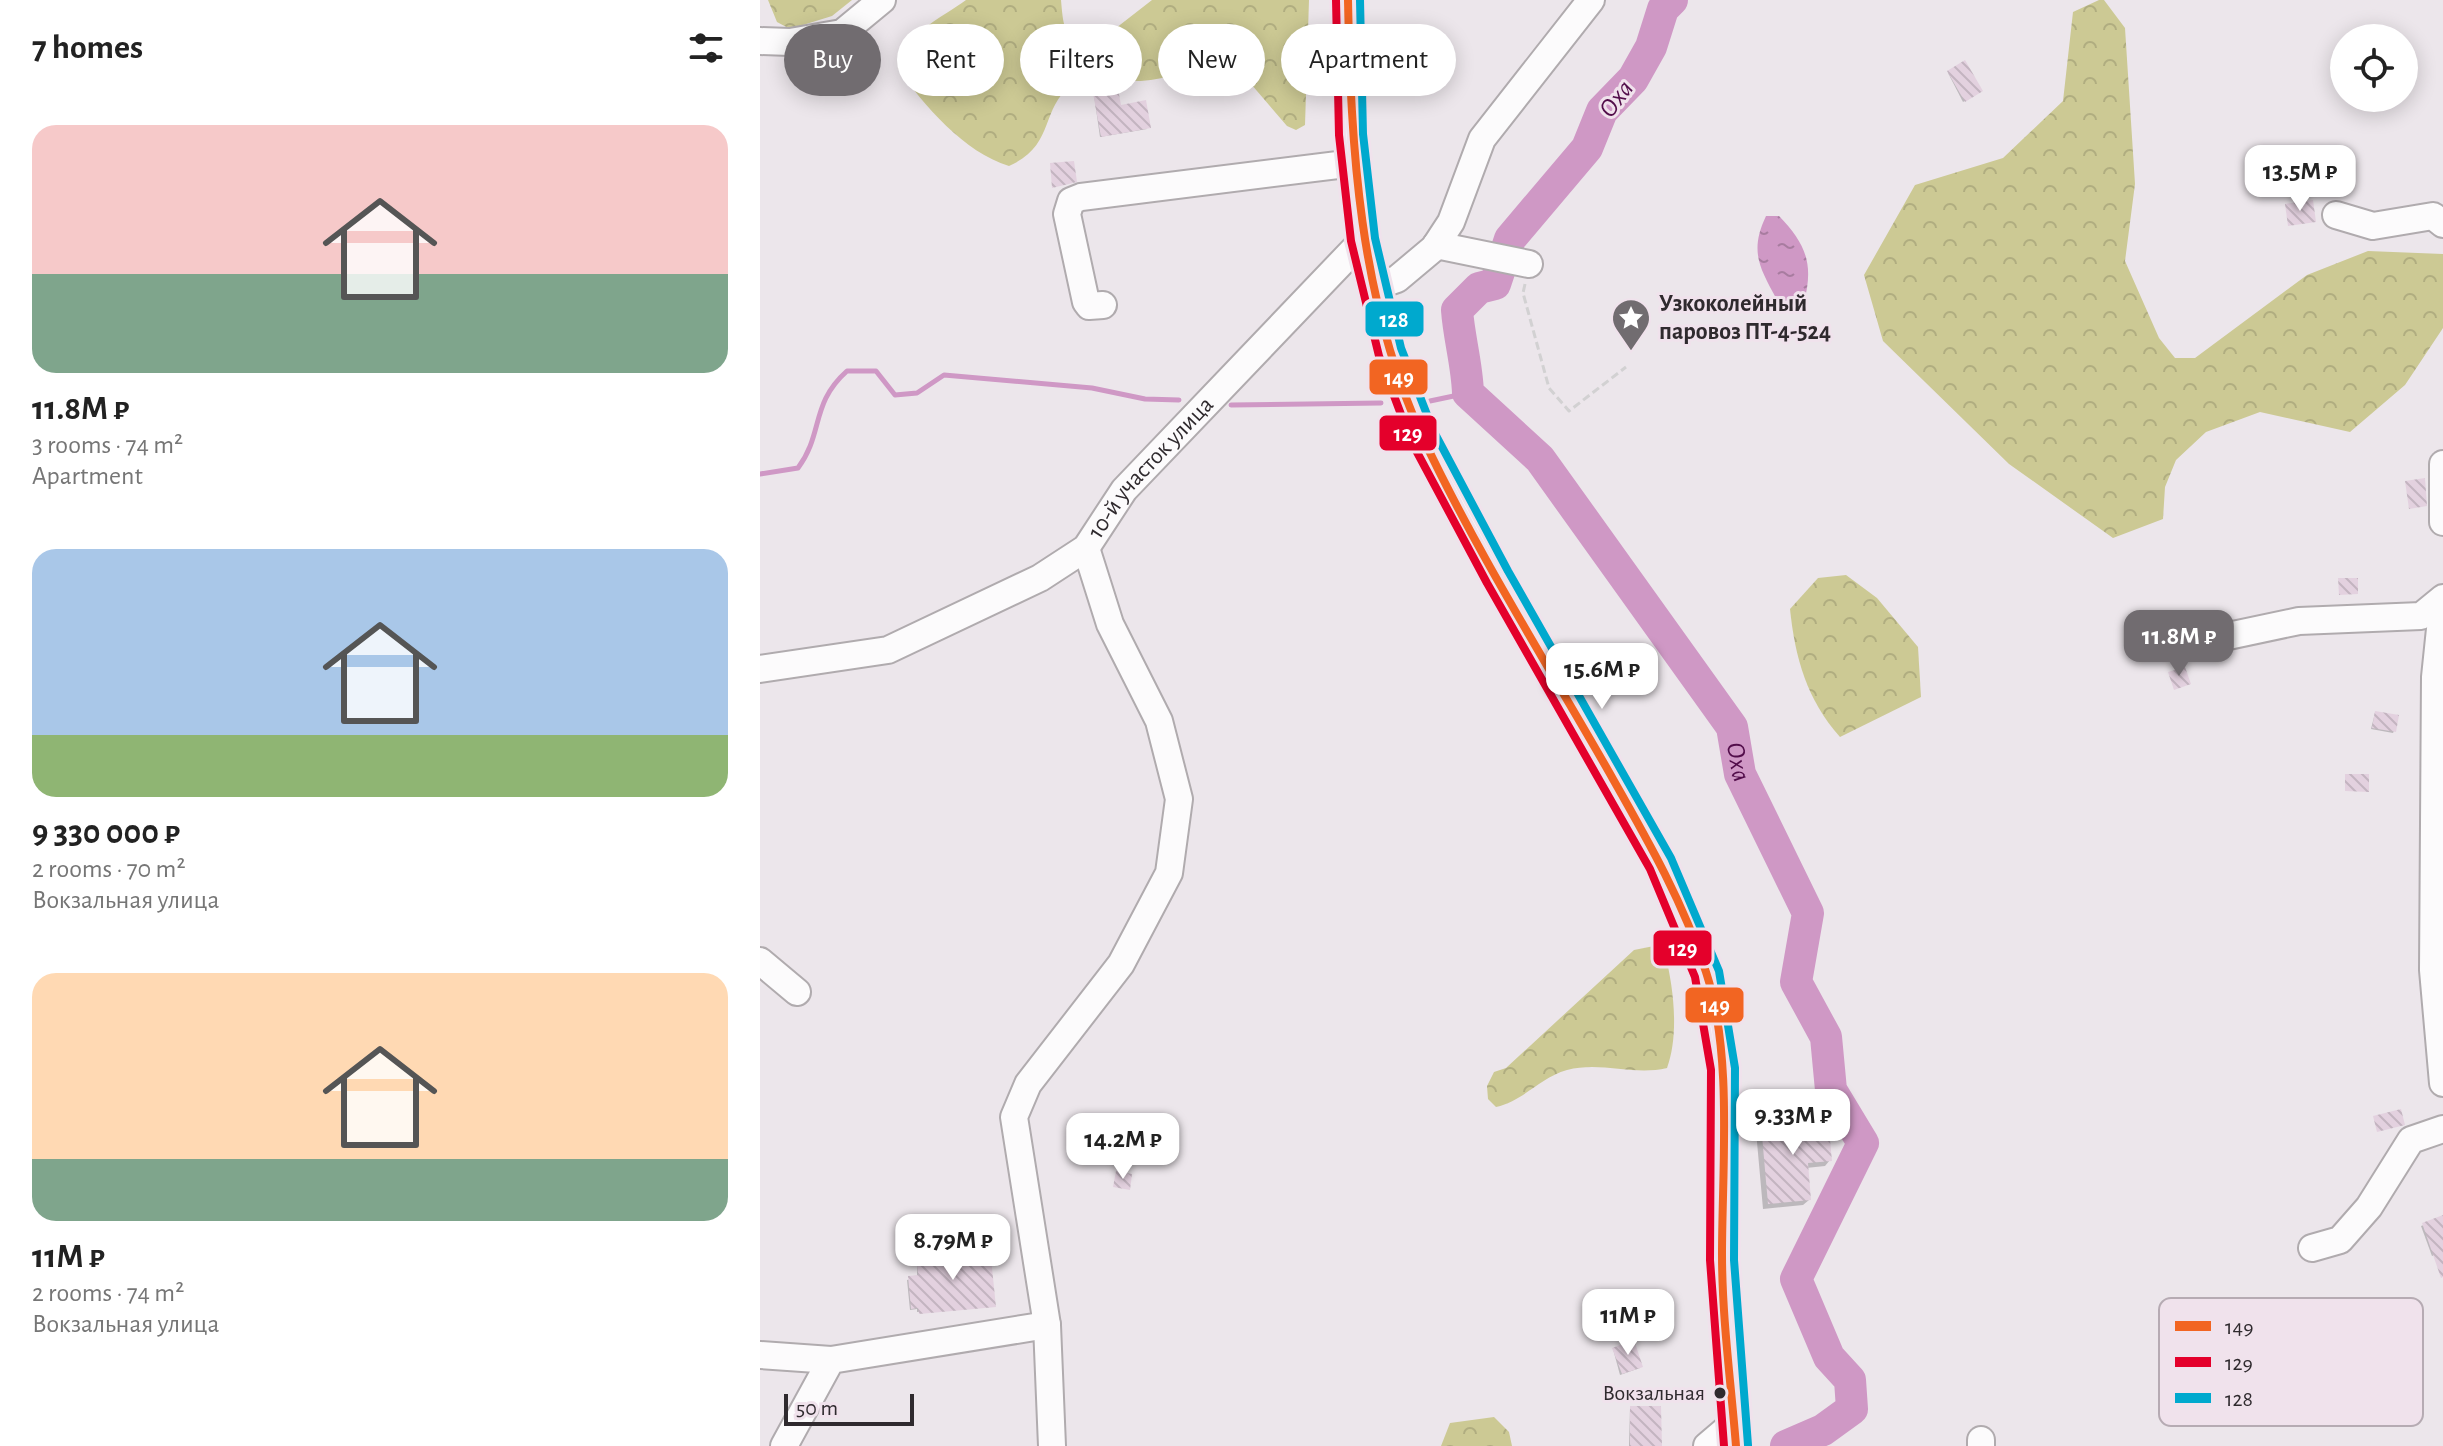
<!DOCTYPE html>
<meta charset="utf-8">
<style>
body{margin:0;font-family:"Alegreya Sans",sans-serif;background:#f6f6f6;color:#222;height:100vh;display:flex;flex-direction:column;font-size:30px;white-space:nowrap}
*{box-sizing:border-box;margin:0}
p{font-size:26px;color:#767676}
.icon{flex:none;width:44px;height:44px;fill:none;stroke:currentColor;stroke-width:2;stroke-linecap:round;stroke-linejoin:round}
.map{position:relative;flex:1;overflow:hidden}
.side{display:flex;flex-direction:column;background:#fff;width:760px}
.side>*{flex:none}
.banner{position:absolute;left:24px;top:24px;width:760px;height:72px;display:flex;gap:16px}
.controls{position:absolute;left:1570px;top:24px;display:grid;gap:16px}
.controls a{display:grid;place-items:center;width:88px;height:88px;border-radius:50%;background:#fff;box-shadow:0 4px 20px #0003;font-size:40px}
.scale{position:absolute;left:24px;bottom:20px;width:130px;box-sizing:border-box;padding-left:8px;border:4px solid #2f2a2e;border-top:0;font-size:22px;line-height:28px;white-space:nowrap;color:#2f2a2e;-webkit-text-stroke:6px #f0e2ec;paint-order:stroke}
.price{position:absolute;translate:-50% -68px;padding:0 18px;border-radius:16px;background:#fff;color:#222;font-size:26px;line-height:52px;filter:drop-shadow(0 2px 4px #0008)}
.price::after{content:'';position:absolute;left:50%;top:48px;width:24px;height:18px;margin-left:-12px;background:inherit;clip-path:polygon(0 0,100% 0,50% 100%)}
.price.current{background:#716c70;color:#fff}
ul{padding:0;list-style:none}
li{display:grid;align-content:center;gap:16px;height:424px;padding:0 32px}
li span{display:grid;place-items:center;height:248px;border-radius:24px;color:#555}
li>.icon{margin-inline-start:auto}
span .icon{width:144px;height:144px;fill:#fffc;stroke-width:1}
li b{font-size:34px}
h2{display:flex;justify-content:space-between;align-items:center;height:96px;padding:0 32px;font-size:34px}
.tag{padding:0 28px;border-radius:36px;background:#fff;box-shadow:0 4px 20px #0003;font-size:28px;line-height:72px}
.tag.current{background:#716c70;color:#fff}
main{display:flex;flex:1;min-height:0}
.map>svg:first-child{display:block}
.forest{fill:url(#forest-crowns)}
.water{fill:url(#water-ripples)}
.shadow{fill:#0003}
.lines{fill:none;stroke-linecap:round;stroke-linejoin:round}
.stream{stroke:#cf98c5;stroke-width:5}
.river{stroke:#cf98c5;stroke-width:32}
.building{fill:url(#building-back-hatch)}
.minor-casing{stroke:#b0abae;stroke-width:30}
.path{stroke:#d2d1d2;stroke-width:3;stroke-dasharray:8 4;stroke-linecap:butt}
.minor{stroke:#fcfbfc;stroke-width:26}
.bus-1-casing{stroke:#f0e2ec;stroke-width:14}
.bus-2-casing{stroke:#f0e2ec;stroke-width:14}
.bus-3-casing{stroke:#f0e2ec;stroke-width:14}
.bus-1{stroke:#f26522;stroke-width:8}
.bus-2{stroke:#e4002b;stroke-width:8}
.bus-3{stroke:#00a9ce;stroke-width:8}
.bus-dot{fill:#2f2a2e;stroke:#f0e2ec;stroke-width:3}
.labels{text-anchor:middle;dominant-baseline:central;stroke-width:6;stroke-linejoin:round;paint-order:stroke}
.bus-label{font-size:22px;fill:#2f2a2e;stroke:#f0e2ec;text-anchor:end}
.poi-label{font-size:24px;font-weight:bold;fill:#2f2a2e;stroke:#f0e2ec;text-anchor:start}
.street-label{font-size:24px;fill:#2f2a2e;stroke:#f0e2ec}
.water-label{font-size:26px;font-style:italic;fill:#520d4a;stroke:#f0e2ec}
.key{fill:#f0e2ec;stroke:#b6abb3;stroke-width:2}
.key-label{font-size:22px;fill:#2f2a2e}
.line-badge{stroke:#f0e2ec;stroke-width:3}
.badge-label{font-size:22px;text-anchor:middle;font-weight:bold;fill:#fff}
</style>
<main>
<section class="side">
<h2>7 homes<svg class="icon" aria-label="filters" viewBox="0 0 24 24"><path d="M4 7h16M4 17h16"/><circle cx="9" cy="7" r="2"/><circle cx="15" cy="17" r="2"/></svg></h2>
<ul>
<li><span style="background:linear-gradient(#f6c9c9 60%,#7fa58c 0)"><svg class="icon" aria-label="home" viewBox="0 0 24 24"><path d="M3 11l9-7 9 7M6 9v11h12V9"/></svg></span><div><b>11.8M ₽</b><p>3 rooms · 74 m²</p><p>Apartment</p></div></li>
<li><span style="background:linear-gradient(#a9c7e8 75%,#8fb573 0)"><svg class="icon" aria-label="home" viewBox="0 0 24 24"><path d="M3 11l9-7 9 7M6 9v11h12V9"/></svg></span><div><b>9 330 000 ₽</b><p>2 rooms · 70 m²</p><p>Вокзальная улица</p></div></li>
<li><span style="background:linear-gradient(#ffd9b3 75%,#7fa58c 0)"><svg class="icon" aria-label="home" viewBox="0 0 24 24"><path d="M3 11l9-7 9 7M6 9v11h12V9"/></svg></span><div><b>11M ₽</b><p>2 rooms · 74 m²</p><p>Вокзальная улица</p></div></li>
</ul>
</section>
<div class="map">
<svg width="1683" height="1446" viewBox="0 0 1683 1446">
<defs>
<pattern id="forest-crowns" width="20" height="18" patternUnits="userSpaceOnUse" patternTransform="scale(2)"><rect width="20" height="18" fill="#ccc994"/><path d="M2 6a3 3 0 1 1 6 0M12 15a3 3 0 1 1 6 0" fill="none" stroke="#b0ad80"/></pattern>
<pattern id="water-ripples" width="26" height="14" patternUnits="userSpaceOnUse" patternTransform="scale(2)"><rect width="26" height="14" fill="#cf98c5"/><path d="M2 4q2-2 4 0t4 0M15 11q2-2 4 0t4 0" fill="none" stroke="#a87ca0"/></pattern>
<pattern id="building-back-hatch" width="6" height="6" patternUnits="userSpaceOnUse" patternTransform="scale(2)"><rect width="6" height="6" fill="#e3d1df"/><path d="M-1 5l2 2M0 0l6 6M5-1l2 2" fill="none" stroke="#c3b4c0"/></pattern>
</defs>
<rect width="100%" height="100%" fill="#ece6eb"/>
<!-- forest -->
<g class="forest">
<path d="M8 0H92L72 16 30 29 17 22Z"/>
<path d="M206 0H301C303 21 303 39 324 48L338 42 392 0H549L545 125 536 130 527 126 485 77 460 62C435 67 407 80 381 81 351 82 341 62 311 85 280 110 295 146 249 166 204 152 164 106 138 68 139 37 183 17 206 0Z"/>
<path d="M1339 0H1344L1365 28 1375 184 1365 261 1399 338 1415 358H1435L1547 275 1608 251 1683 254V328L1645 385 1590 432 1500 412 1446 432 1416 460 1405 487 1403 519 1353 538 1249 464 1123 341 1104 275 1155 185 1243 158 1303 101 1313 12Z"/>
<path d="M1086 575 1117 598 1158 647 1161 697 1080 737C1047 700 1035 658 1030 609L1058 578Z"/>
<path d="M894 946 905 954C914 988 919 1036 907 1068 873 1076 841 1061 807 1070 779 1078 765 1100 736 1107L728 1099 727 1086 734 1072 746 1068 874 950Z"/>
<path d="M734 1417 749 1432 752 1446H681L690 1423Z"/>
</g>
<!-- water -->
<path class="water" d="M1006 216H1019C1046 244 1054 264 1044 302L1017 300C1000 268 989 252 1006 216Z"/>
<!-- shadow -->
<g class="shadow">
<path d="M1188 73 1219 92 1203 102Z"/>
<path d="M334 95 387 129 340 137Z"/>
<path d="M1615 713 1634 731 1633 733 1611 729Z"/>
<path d="M1002 1126 1070 1160 1065 1166 1046 1168 1049 1200 1043 1205 1003 1209 996 1131Z"/>
<path d="M1683 1218V1252L1672 1256 1661 1226Z"/>
<path d="M157 1257 233 1305 157 1312V1309L150 1310 147 1280 157 1277Z"/>
<path d="M872 1312 903 1329 870 1331Z"/>
<path d="M853 1349 880 1368 860 1375Z"/>
<path d="M870 1408 900 1446H869Z"/>
</g>
<g class="lines">
<!-- stream -->
<g class="stream">
<path d="M670 401 708 393"/>
<path d="M471 405 621 403"/>
<path d="M0 474 38 468C64 433 50 404 87 371H116L135 395 157 393 184 375 332 388 385 399 419 400"/>
</g>
<!-- river -->
<path class="river" id="s1" d="M912 0 903 9 891 47 873 79 842 111 827 148 750 239 735 284 719 288 697 310C699 338 707 364 708 393L780 459 972 727 980 774 1048 913 1036 982 1066 1037 1071 1090 1103 1143 1036 1279 1069 1357 1090 1380 1092 1409 1063 1430 1026 1446"/>
</g>
<!-- building -->
<g class="building">
<path d="M1205 60 1223 91 1205 102 1187 71Z"/>
<path d="M358 89 361 105 386 100 391 128 341 137 333 93Z"/>
<path d="M314 161 317 182 292 188 290 163Z"/>
<path d="M1553 200 1556 222 1528 226 1525 204Z"/>
<path d="M1665 478 1667 506 1649 509 1645 481Z"/>
<path d="M1578 578H1598V594L1579 595Z"/>
<path d="M1425 667 1431 684 1414 690 1408 672Z"/>
<path d="M1615 711 1639 715 1636 732 1612 728Z"/>
<path d="M1585 774H1609V792L1585 791Z"/>
<path d="M1641 1109 1645 1125 1617 1132 1613 1116Z"/>
<path d="M1068 1118 1072 1161 1048 1163 1051 1200 1008 1204 1001 1124Z"/>
<path d="M356 1171 372 1174 370 1190 353 1187Z"/>
<path d="M1683 1215V1277L1681 1278 1662 1223Z"/>
<path d="M230 1248 236 1307 159 1314 158 1308 151 1309 148 1276 158 1275 156 1255Z"/>
<rect x="871" y="1310" width="34" height="20"/>
<path d="M874 1340 883 1367 862 1374 852 1348Z"/>
<path d="M870 1406H901L902 1446H870Z"/>
</g>
<g class="lines">
<defs>
<g id="minor">
<path d="M588 0 591 135 603 240 630 352 662 435 737 577 901 864 947 974 963 1069 962 1260 976 1446"/>
<path d="M0 41 30 42 82 33 122 0"/>
<path d="M1576 215 1613 226 1673 216 1683 224"/>
<path d="M676 245 769 264"/>
<path d="M614 287 637 279 674 248 691 222 722 139 831 0"/>
<path d="M343 305 329 306 326 302 307 214 311 201 321 197 594 163"/>
<path d="M1683 464V522"/>
<path d="M1683 600 1675 677 1673 970 1683 1083"/>
<path d="M1440 642 1539 621 1661 616 1683 598"/>
<path id="s2" d="M0 669 128 650 280 578 326 548 364 490 603 240"/>
<path d="M0 961 37 992"/>
<path d="M1552 1248 1580 1240 1609 1207 1651 1140 1683 1129"/>
<path d="M287 1325 292 1446"/>
<path d="M0 1355 71 1360"/>
<path d="M1221 1440V1446"/>
<path d="M24 1446 71 1360 287 1325 254 1117 268 1084 361 964 409 873 419 799 399 721 350 624 326 548"/>
<path d="M947 1446 974 1423"/>
</g>
</defs>
<!-- minor casing -->
<use href="#minor" class="minor-casing"/>
<!-- path -->
<path class="path" d="M765 284 763 293 789 388 809 411 866 367"/>
<!-- minor -->
<use href="#minor" class="minor"/>
<defs>
<path id="bus-1" d="M588 0C591 149 599 298 662 436 715 549 783 657 845 765 883 832 922 898 946 972 973 1054 962 1168 962 1254 962 1318 971 1383 976 1446"/>
<path id="bus-2" d="M576 0 579 135 591 241 619 356 651 441 727 583 890 869 935 977 951 1070 950 1260 964 1446"/>
<path id="bus-3" d="M600 0 603 134 615 238 641 348 673 430 748 571 911 858 959 971 975 1068 974 1260 988 1445"/>
</defs>
<!-- bus-1 casing -->
<use href="#bus-1" class="bus-1-casing"/>
<!-- bus-2 casing -->
<use href="#bus-2" class="bus-2-casing"/>
<!-- bus-3 casing -->
<use href="#bus-3" class="bus-3-casing"/>
<!-- bus-1 -->
<use href="#bus-1" class="bus-1"/>
<!-- bus-2 -->
<use href="#bus-2" class="bus-2"/>
<!-- bus-3 -->
<use href="#bus-3" class="bus-3"/>
</g>
<!-- icons -->
<defs>
<symbol id="sight-pin" viewBox="-11 -11 22 30"><path d="M0 17L-7.5 6A9.5 9.5 0 1 1 7.5 6Z" fill="#716c70" stroke="#f0e2ec"/><path d="M0-6L1.8-2.2L6-1.7L2.9 1.2L3.7 5.4L0 3.3L-3.7 5.4L-2.9 1.2L-6-1.7L-1.8-2.2Z" fill="#fff"/></symbol>
</defs>
<g fill-rule="evenodd">
<use href="#sight-pin" x="849" y="296" width="44" height="60"/>
</g>
<!-- markers -->
<circle class="bus-dot" cx="960" cy="1393" r="7"/>
<g class="labels">
<!-- bus labels -->
<g class="bus-label">
<text x="945" y="1393">Вокзальная</text>
</g>
<!-- poi labels -->
<g class="poi-label">
<text x="899" y="304">Узкоколейный<tspan x="899" dy="28">паровоз ПТ-4-524</tspan></text>
</g>
<!-- street labels -->
<g class="street-label">
<text stroke="none"><textPath href="#s2" startOffset="456">10-й участок улица</textPath></text>
</g>
<!-- water labels -->
<g class="water-label">
<text transform="translate(856 99) rotate(-53)">Оха</text>
<text stroke="none"><textPath href="#s1" startOffset="934">Оха</textPath></text>
</g>
</g>
<!-- legend -->
<rect x="1399" y="1298" width="264" height="128" rx="12" class="key"/>
<rect x="1415" y="1321" width="36" height="10" fill="#f26522"/>
<rect x="1415" y="1357" width="36" height="10" fill="#e4002b"/>
<rect x="1415" y="1393" width="36" height="10" fill="#00a9ce"/>
<g class="key-label">
<text x="1465" y="1334">149</text>
<text x="1465" y="1370">129</text>
<text x="1465" y="1406">128</text>
</g>
<g class="line-badge">
<rect x="604" y="300" width="61" height="38" rx="8" fill="#00a9ce"/>
<rect x="608" y="358" width="61" height="38" rx="8" fill="#f26522"/>
<rect x="618" y="414" width="60" height="38" rx="8" fill="#e4002b"/>
<rect x="892" y="929" width="61" height="38" rx="8" fill="#e4002b"/>
<rect x="924" y="986" width="61" height="38" rx="8" fill="#f26522"/>
</g>
<g class="badge-label">
<text x="634" y="327">128</text>
<text x="639" y="385">149</text>
<text x="648" y="441">129</text>
<text x="923" y="956">129</text>
<text x="955" y="1013">149</text>
</g>
</svg>
<div class="controls">
<a><svg class="icon" aria-label="locate" viewBox="0 0 24 24"><circle cx="12" cy="12" r="6"/><path d="M12 2v4M12 18v4M2 12h4M18 12h4"/></svg></a>
</div>
<div class="scale">50 m</div>
<b class="price" style="left:1540px;top:213px">13.5M ₽</b>
<b class="price current" style="left:1419px;top:678px">11.8M ₽</b>
<b class="price" style="left:842px;top:711px">15.6M ₽</b>
<b class="price" style="left:1033px;top:1157px">9.33M ₽</b>
<b class="price" style="left:363px;top:1181px">14.2M ₽</b>
<b class="price" style="left:193px;top:1282px">8.79M ₽</b>
<b class="price" style="left:868px;top:1357px">11M ₽</b>
<div class="banner">
<a class="tag current">Buy</a>
<a class="tag">Rent</a>
<a class="tag">Filters</a>
<a class="tag">New</a>
<a class="tag">Apartment</a>
</div>
</div>
</main>
